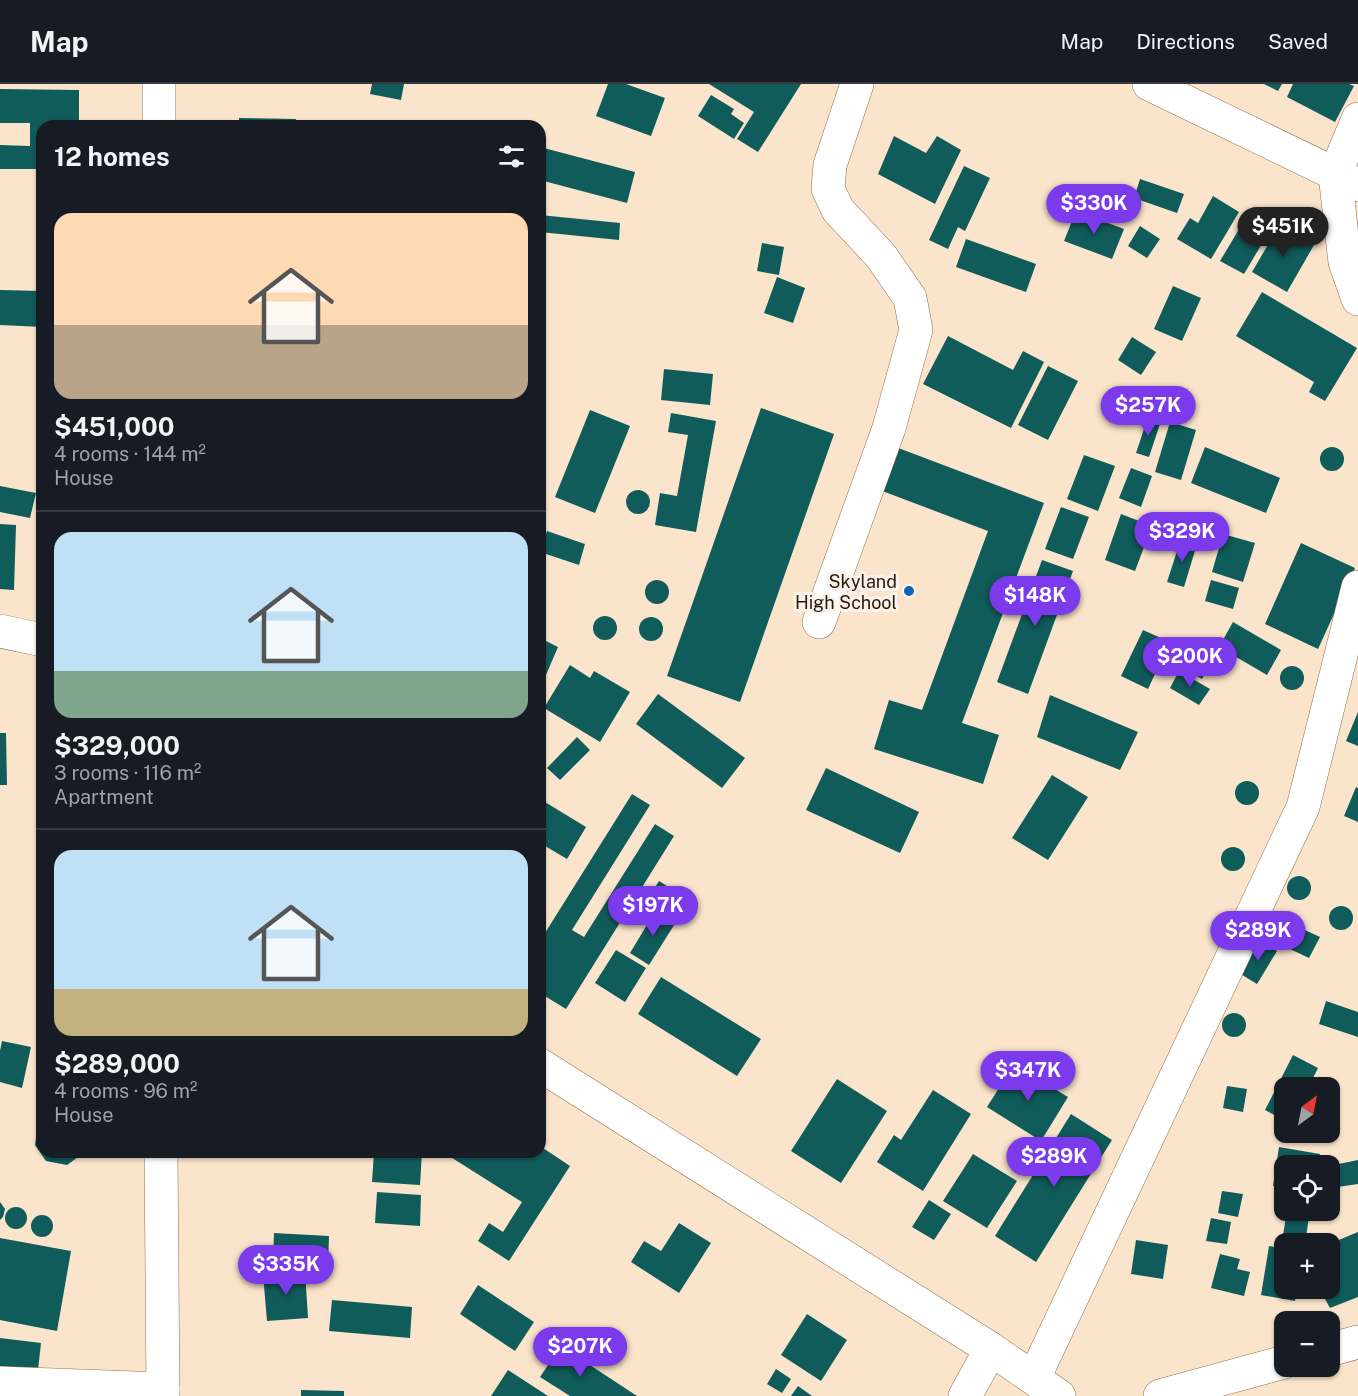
<!DOCTYPE html>
<meta charset="utf-8">
<style>
body{margin:0;font-family:"Public Sans",sans-serif;background:#20242c;color:#f1f3f6;height:100vh;display:flex;flex-direction:column;font-size:22px;white-space:nowrap}
*{box-sizing:border-box;margin:0}
p{font-size:20px;color:#9ea1a6}
.icon{flex:none;width:33px;height:33px;fill:none;stroke:currentColor;stroke-width:2;stroke-linecap:round;stroke-linejoin:round}
.map{position:relative;flex:1;overflow:hidden}
.panel{position:absolute;left:36px;top:36px;width:510px;height:1038px;display:flex;flex-direction:column;background:#171b24;border-radius:18px;box-shadow:0 2px 4px #0004}
.panel>*{flex:none}
.needle{width:39px;rotate:32deg}
.tools{position:absolute;left:1274px;top:993px;display:grid;gap:12px}
.tools a{display:grid;place-items:center;width:66px;height:66px;border-radius:12px;background:#171b24;box-shadow:0 2px 4px #0004;font-size:30px}
.price{position:absolute;translate:-50% -51px;padding:0 14px;border-radius:21px;background:#7c3aed;color:#fff;font-size:20px;line-height:39px;filter:drop-shadow(0 2px 3px #0008)}
.price::after{content:'';position:absolute;left:50%;top:36px;width:18px;height:14px;margin-left:-9px;background:inherit;clip-path:polygon(0 0,100% 0,50% 100%)}
.price.selected{background:#222;color:#fff}
ul{padding:0;list-style:none}
li{display:grid;align-content:center;gap:12px;height:318px;padding:0 18px}
li+li{border-top:2px solid #363941}
li span{display:grid;place-items:center;height:186px;border-radius:18px;color:#555}
li>.icon{margin-inline-start:auto}
span .icon{width:108px;height:108px;fill:#fffc;stroke-width:1}
li b{font-size:26px}
h2{display:flex;justify-content:space-between;align-items:center;height:72px;padding:0 18px;font-size:26px}
header{display:flex;align-items:center;gap:36px;box-sizing:border-box;height:84px;padding:0 30px;background:#171b24;border-bottom:2px solid #363941}
header strong{font-size:28px}
nav{display:flex;gap:33px;margin-inline-start:auto;font-size:21px}
.map>svg:first-child{display:block}
.building{fill:#105c5a}
.lines{fill:none;stroke-linecap:round;stroke-linejoin:round}
.street-casing{stroke:#917149;stroke-width:34}
.secondary-casing{stroke:#917149;stroke-width:34}
.street{stroke:#fff;stroke-width:33}
.secondary{stroke:#fff;stroke-width:33}
.poi-dot{fill:#0a65b2;stroke:#fcf4ec;stroke-width:2}
.labels{text-anchor:middle;dominant-baseline:central;stroke-width:6;stroke-linejoin:round;paint-order:stroke}
.poi-label{font-size:18px;fill:#261908;stroke:#fcf4ec;text-anchor:end}
</style>
<header>
<strong>Map</strong>
<nav><a>Map</a><a>Directions</a><a>Saved</a></nav>
</header>
<div class="map">
<svg width="1358" height="1312" viewBox="0 0 1358 1312">
<rect width="100%" height="100%" fill="#fae4cb"/>
<!-- building -->
<g class="building">
<path d="M372 0H404L401 16 370 10Z"/>
<path d="M608 0H626L665 14 651 52 596 32Z"/>
<path d="M709 0H801L758 68 737 55 754 28Z"/>
<path d="M1264 0H1282L1278 7Z"/>
<path d="M1293 0H1349L1354 2 1335 38 1287 13Z"/>
<path d="M0 5 79 6V42H42V85H0V61L30 62V39H0Z"/>
<path d="M711 11 734 25 731 30 744 39 734 55 698 32Z"/>
<path d="M239 34 296 35V42H239Z"/>
<path d="M894 52 926 69 937 52 961 66 935 120 878 90Z"/>
<path d="M540 63 635 88 627 119 540 96Z"/>
<path d="M964 82 990 94 965 147 958 143 948 165 929 156Z"/>
<path d="M1140 95 1184 110 1177 129 1134 114Z"/>
<path d="M1213 112 1239 128 1211 175 1177 155 1190 134 1198 139Z"/>
<path d="M1076 127 1124 145 1112 175 1064 157Z"/>
<path d="M1250 127 1273 141 1244 190 1220 177Z"/>
<path d="M540 131 620 139 619 156 540 148Z"/>
<path d="M1280 140 1314 161 1287 208 1252 188Z"/>
<path d="M1140 142 1160 155 1147 174 1128 162Z"/>
<path d="M966 155 1036 180 1026 208 956 183Z"/>
<path d="M762 159 784 163 779 191 757 187Z"/>
<path d="M777 193 805 204 793 239 764 229Z"/>
<path d="M1173 202 1201 214 1182 257 1154 245Z"/>
<path d="M0 206 42 207V243L0 241Z"/>
<path d="M1262 208 1357 264 1325 317 1309 308 1314 298 1236 252Z"/>
<path d="M948 252 1013 286 1023 267 1044 278 1011 344 923 300Z"/>
<path d="M1132 253 1156 268 1141 291 1118 276Z"/>
<path d="M1048 282 1078 297 1048 356 1018 341Z"/>
<path d="M664 285 713 290 710 321 661 316Z"/>
<path d="M761 324 834 350 740 618 667 592Z"/>
<path d="M590 326 630 342 595 429 555 413Z"/>
<path d="M671 329 716 337 696 448 655 441 660 409 677 412 688 351 668 348Z"/>
<path d="M1148 333 1161 337 1149 373 1136 369Z"/>
<path d="M1170 338 1196 346 1181 396 1155 388Z"/>
<path d="M893 362 1044 419 962 639 999 651 983 700 874 665 889 616 922 626 988 447 877 405Z"/>
<path d="M1205 363 1280 394 1266 429 1191 399Z"/>
<circle cx="1332" cy="375" r="12"/>
<path d="M1084 371 1115 382 1098 427 1067 415Z"/>
<path d="M1131 384 1152 392 1141 423 1119 414Z"/>
<path d="M0 402 36 409 30 434 0 428Z"/>
<circle cx="638" cy="418" r="12"/>
<path d="M1061 423 1089 433 1073 475 1045 465Z"/>
<path d="M1121 430 1152 442 1135 487 1105 476Z"/>
<path d="M0 440 16 441 14 506 0 505Z"/>
<path d="M547 447 585 460 579 481 540 468Z"/>
<path d="M1223 450 1255 459 1243 498 1212 488Z"/>
<path d="M1181 455 1197 460 1184 503 1167 498Z"/>
<path d="M1301 459 1355 484 1318 565 1265 540Z"/>
<path d="M1042 476 1073 487 1028 610 997 598Z"/>
<path d="M1211 496 1239 504 1233 525 1205 517Z"/>
<circle cx="657" cy="508" r="12"/>
<circle cx="605" cy="544" r="12"/>
<circle cx="651" cy="545" r="12"/>
<path d="M1233 538 1281 566 1267 591 1219 563Z"/>
<path d="M1143 546 1170 558 1148 605 1121 592Z"/>
<path d="M540 554 558 563 540 605Z"/>
<path d="M1195 564 1213 575 1202 595 1183 584Z"/>
<path d="M570 581 590 594 594 587 630 608 600 658 544 624Z"/>
<circle cx="1292" cy="594" r="12"/>
<path d="M1179 587 1210 605 1199 621 1170 604Z"/>
<path d="M658 610 745 674 722 704 636 640Z"/>
<path d="M1050 611 1138 648 1120 686 1037 653Z"/>
<path d="M1358 628V662L1346 657Z"/>
<path d="M0 649H6L7 701H0Z"/>
<path d="M577 653 590 666 560 696 547 684Z"/>
<path d="M826 684 919 728 900 769 806 726Z"/>
<path d="M1052 691 1088 713 1048 776 1012 754Z"/>
<circle cx="1247" cy="709" r="12"/>
<path d="M1356 703 1358 704V738L1344 732Z"/>
<path d="M632 710 650 721 572 846 584 853 655 740 674 752 566 925 540 909V857Z"/>
<path d="M540 715 586 743 567 775 540 759Z"/>
<circle cx="1233" cy="775" r="12"/>
<circle cx="1299" cy="804" r="12"/>
<path d="M659 797 691 817 681 833 649 813Z"/>
<circle cx="1341" cy="834" r="12"/>
<path d="M656 826 676 838 649 881 630 869Z"/>
<path d="M1283 836 1320 853 1309 874 1273 857Z"/>
<path d="M1259 856 1277 867 1257 900 1239 889Z"/>
<path d="M616 866 646 884 625 918 595 899Z"/>
<path d="M661 893 761 955 737 992 638 930Z"/>
<path d="M1326 917 1358 928V953L1319 940Z"/>
<circle cx="1234" cy="941" r="12"/>
<path d="M2 957 31 963 22 1004 0 998V967Z"/>
<path d="M1293 971 1318 984 1308 1004H1284V1036L1265 1026Z"/>
<path d="M1014 980 1068 1013 1041 1057 987 1023Z"/>
<path d="M837 995 887 1027 841 1099 791 1067Z"/>
<path d="M1227 1002 1247 1005 1243 1028 1223 1024Z"/>
<path d="M933 1006 971 1030 923 1107 877 1078 894 1051 901 1056Z"/>
<path d="M1071 1030 1112 1056 1036 1178 995 1152Z"/>
<path d="M42 1039V1068H85L67 1081 46 1077 35 1061 38 1041Z"/>
<path d="M540 1062 570 1082 509 1177 478 1157 489 1139 503 1148 522 1118 449 1072 452 1068H540Z"/>
<path d="M1279 1063 1320 1070 1318 1082H1284V1104L1273 1102Z"/>
<path d="M374 1068H422L420 1101 372 1098Z"/>
<path d="M973 1070 1017 1097 987 1144 943 1117Z"/>
<path d="M1358 1076V1100L1331 1104 1329 1082Z"/>
<path d="M1222 1107 1243 1110 1238 1133 1218 1129Z"/>
<path d="M377 1108 421 1111 420 1142 375 1139Z"/>
<path d="M929 1116 951 1130 934 1156 912 1143Z"/>
<path d="M0 1118 5 1125 3 1133 0 1136Z"/>
<circle cx="16" cy="1134" r="11"/>
<path d="M1287 1126H1310L1305 1160H1284V1204H1297L1295 1217 1261 1211 1269 1162 1281 1164Z"/>
<circle cx="42" cy="1142" r="11"/>
<path d="M1211 1134 1231 1138 1227 1160 1206 1157Z"/>
<path d="M679 1139 711 1159 679 1209 631 1178 644 1157 661 1167Z"/>
<path d="M1358 1148V1213L1330 1224 1319 1204H1329V1160Z"/>
<path d="M274 1149 329 1152 328 1180 273 1176Z"/>
<path d="M0 1154 71 1167 57 1247 0 1236Z"/>
<path d="M1136 1156 1168 1161 1163 1195 1131 1190Z"/>
<path d="M1220 1170 1240 1175 1237 1185 1250 1188 1244 1212 1211 1204Z"/>
<path d="M305 1187 308 1234 267 1237 263 1190Z"/>
<path d="M478 1201 534 1238 515 1267 460 1230Z"/>
<path d="M332 1216 412 1223 410 1254 329 1247Z"/>
<path d="M807 1230 847 1256 821 1297 781 1271Z"/>
<path d="M0 1254 41 1259 38 1286 0 1282Z"/>
<path d="M561 1262 637 1312H570L540 1293Z"/>
<path d="M776 1285 791 1295 782 1309 767 1300Z"/>
<path d="M508 1286 548 1312H491Z"/>
<path d="M798 1302 812 1312H791Z"/>
<path d="M301 1306 344 1307V1312H301Z"/>
</g>
<g class="lines">
<defs>
<g id="street">
<path d="M1149 0 1358 101"/>
<path d="M1358 35 1335 90 1345 178 1358 215"/>
<path d="M819 538 889 344 916 246 910 214 881 172 838 126 828 105 830 81 857 0"/>
<path d="M0 547 42 556"/>
<path d="M540 981 991 1265 1059 1312"/>
<path d="M1329 1266 1358 1258"/>
<path d="M1034 1294 1303 723 1358 503"/>
<path d="M0 1299 163 1305"/>
<path d="M965 1312 991 1265"/>
<path d="M1160 1312 1284 1278"/>
</g>
<g id="secondary">
<path d="M159 0V42"/>
<path d="M161 1068 163 1312"/>
</g>
</defs>
<!-- street casing -->
<use href="#street" class="street-casing"/>
<!-- secondary casing -->
<use href="#secondary" class="secondary-casing"/>
<!-- street -->
<use href="#street" class="street"/>
<!-- secondary -->
<use href="#secondary" class="secondary"/>
</g>
<!-- markers -->
<circle class="poi-dot" cx="909" cy="507" r="6"/>
<g class="labels">
<!-- poi labels -->
<g class="poi-label">
<text x="897" y="497">Skyland<tspan x="897" dy="21">High School</tspan></text>
</g>
</g>
</svg>
<div class="tools">
<a><svg class="needle" viewBox="-14 -14 28 28"><path d="M0-13l5 13h-10z" fill="#e53935"/><path d="M0 13l5-13h-10z" fill="#9ea1a6"/></svg></a>
<a><svg class="icon" aria-label="locate" viewBox="0 0 24 24"><circle cx="12" cy="12" r="6"/><path d="M12 2v4M12 18v4M2 12h4M18 12h4"/></svg></a>
<a>+</a>
<a>−</a>
</div>
<b class="price" style="left:1094px;top:151px">$330K</b>
<b class="price selected" style="left:1283px;top:174px">$451K</b>
<b class="price" style="left:1148px;top:353px">$257K</b>
<b class="price" style="left:1182px;top:479px">$329K</b>
<b class="price" style="left:1035px;top:543px">$148K</b>
<b class="price" style="left:1190px;top:604px">$200K</b>
<b class="price" style="left:653px;top:853px">$197K</b>
<b class="price" style="left:1258px;top:878px">$289K</b>
<b class="price" style="left:1028px;top:1018px">$347K</b>
<b class="price" style="left:1054px;top:1104px">$289K</b>
<b class="price" style="left:286px;top:1212px">$335K</b>
<b class="price" style="left:580px;top:1294px">$207K</b>
<section class="panel">
<h2>12 homes<svg class="icon" aria-label="filters" viewBox="0 0 24 24"><path d="M4 7h16M4 17h16"/><circle cx="9" cy="7" r="2"/><circle cx="15" cy="17" r="2"/></svg></h2>
<ul>
<li><span style="background:linear-gradient(#ffd9b3 60%,#b9a48a 0)"><svg class="icon" aria-label="home" viewBox="0 0 24 24"><path d="M3 11l9-7 9 7M6 9v11h12V9"/></svg></span><div><b>$451,000</b><p>4 rooms · 144 m²</p><p>House</p></div></li>
<li><span style="background:linear-gradient(#bfe0f5 75%,#7fa58c 0)"><svg class="icon" aria-label="home" viewBox="0 0 24 24"><path d="M3 11l9-7 9 7M6 9v11h12V9"/></svg></span><div><b>$329,000</b><p>3 rooms · 116 m²</p><p>Apartment</p></div></li>
<li><span style="background:linear-gradient(#bfe0f5 75%,#c2b280 0)"><svg class="icon" aria-label="home" viewBox="0 0 24 24"><path d="M3 11l9-7 9 7M6 9v11h12V9"/></svg></span><div><b>$289,000</b><p>4 rooms · 96 m²</p><p>House</p></div></li>
</ul>
</section>
</div>
